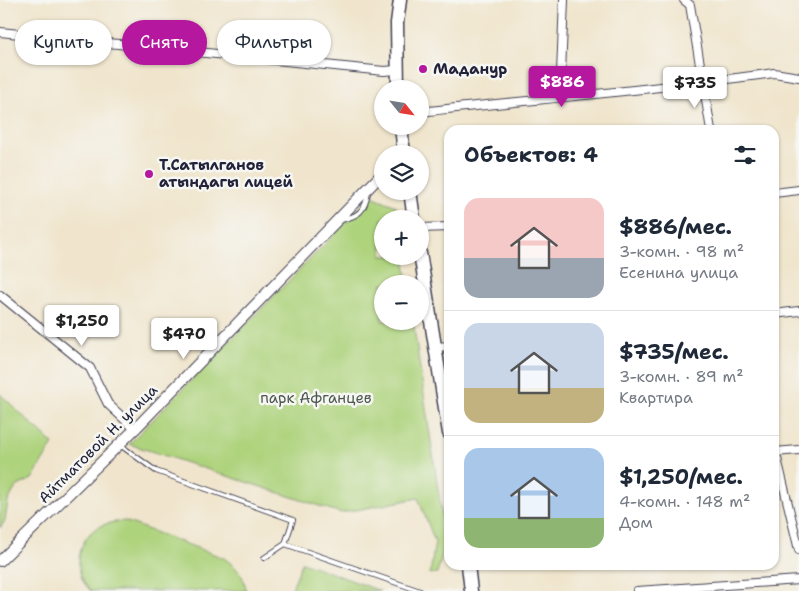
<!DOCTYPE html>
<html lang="ru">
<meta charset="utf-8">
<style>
body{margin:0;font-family:"Shantell Sans",sans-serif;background:#f6f6f7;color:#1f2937;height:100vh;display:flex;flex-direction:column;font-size:19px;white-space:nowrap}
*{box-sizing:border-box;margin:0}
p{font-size:16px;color:#747a83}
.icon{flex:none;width:28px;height:28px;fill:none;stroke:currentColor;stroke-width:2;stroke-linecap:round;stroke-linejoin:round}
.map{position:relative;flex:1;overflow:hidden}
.panel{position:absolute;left:444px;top:125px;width:335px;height:445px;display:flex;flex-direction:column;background:#fff;border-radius:15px;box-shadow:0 1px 4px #0004}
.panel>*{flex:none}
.guide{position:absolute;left:15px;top:20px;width:354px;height:45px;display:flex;gap:10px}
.needle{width:32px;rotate:120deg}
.fabs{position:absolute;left:374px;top:80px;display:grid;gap:10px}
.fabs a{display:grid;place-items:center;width:55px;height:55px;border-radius:50%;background:#fff;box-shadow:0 1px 4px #0004;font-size:25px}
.price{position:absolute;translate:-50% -42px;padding:0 11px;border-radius:5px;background:#fff;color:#222;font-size:16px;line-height:32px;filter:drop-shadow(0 1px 2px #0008)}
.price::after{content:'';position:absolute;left:50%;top:30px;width:15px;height:11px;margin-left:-8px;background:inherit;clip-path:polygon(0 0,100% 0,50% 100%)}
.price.on{background:#b5179e;color:#fff}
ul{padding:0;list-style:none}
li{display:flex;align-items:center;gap:15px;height:125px;padding:0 20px}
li+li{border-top:1px solid #e0e1e3}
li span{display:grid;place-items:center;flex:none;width:140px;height:100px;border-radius:15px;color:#555}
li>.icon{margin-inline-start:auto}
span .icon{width:60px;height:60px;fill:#fffc;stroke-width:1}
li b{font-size:21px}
h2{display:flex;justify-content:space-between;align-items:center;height:60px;padding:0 20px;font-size:21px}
.chip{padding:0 18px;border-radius:22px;background:#fff;box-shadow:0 1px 4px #0004;font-size:18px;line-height:45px}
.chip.on{background:#b5179e;color:#fff}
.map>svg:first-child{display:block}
.green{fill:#aed37d;stroke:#687a5c}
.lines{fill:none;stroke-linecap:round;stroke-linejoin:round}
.service-casing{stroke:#413f51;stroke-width:6}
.minor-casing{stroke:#413f51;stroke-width:10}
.secondary-casing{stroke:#413f51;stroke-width:12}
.trunk-casing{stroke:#413f51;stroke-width:15}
.service{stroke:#fff;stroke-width:4}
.minor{stroke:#fff;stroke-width:8}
.secondary{stroke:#fff;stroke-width:10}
.trunk{stroke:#fff;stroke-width:12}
.poi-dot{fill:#b5179e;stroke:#f6f6f2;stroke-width:2}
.labels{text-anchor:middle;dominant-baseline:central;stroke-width:5;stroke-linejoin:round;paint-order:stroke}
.poi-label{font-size:15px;font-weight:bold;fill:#22223b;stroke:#f6f6f2;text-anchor:start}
.park-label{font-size:15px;fill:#4c574f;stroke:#f6f6f2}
.street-label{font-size:15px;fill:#22223b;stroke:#f6f6f2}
</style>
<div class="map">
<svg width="799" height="591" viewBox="0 0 799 591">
<rect width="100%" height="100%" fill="#f6f6f2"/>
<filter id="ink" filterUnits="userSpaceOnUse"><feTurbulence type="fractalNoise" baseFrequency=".02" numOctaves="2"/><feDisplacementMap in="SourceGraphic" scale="10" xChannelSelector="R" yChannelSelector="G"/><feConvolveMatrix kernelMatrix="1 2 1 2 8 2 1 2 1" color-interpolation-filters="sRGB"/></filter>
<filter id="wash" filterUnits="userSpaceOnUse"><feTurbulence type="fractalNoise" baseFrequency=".0096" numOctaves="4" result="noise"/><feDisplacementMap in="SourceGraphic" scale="20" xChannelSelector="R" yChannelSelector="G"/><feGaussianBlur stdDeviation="1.12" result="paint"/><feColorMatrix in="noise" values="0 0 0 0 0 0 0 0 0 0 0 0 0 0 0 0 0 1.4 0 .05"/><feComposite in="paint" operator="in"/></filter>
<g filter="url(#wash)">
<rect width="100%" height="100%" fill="#f0e5cc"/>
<!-- green -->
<g class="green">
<path d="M372 196 396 206 398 219H382V256H404L408 284H382V321H413L446 542 437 573 430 574 435 542 418 498 341 513 129 444Z"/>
<path d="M0 394 53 444 32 479 16 487 8 501 5 521 0 528Z"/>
<path d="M125 521 224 558C236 567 245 575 246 591H91C73 575 76 543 95 529 104 523 115 522 125 521Z"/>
<path d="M302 562 380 591H291Z"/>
</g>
</g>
<g filter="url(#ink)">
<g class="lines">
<defs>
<g id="service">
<path d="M341 220C359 216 365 211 368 193"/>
<path d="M120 445 156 471 293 520 285 544 264 558"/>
<path d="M285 544 420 591"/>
</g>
<g id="minor">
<path d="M684 0 690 5 711 130"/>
<path d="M0 32 384 71 397 70"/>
<path d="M560 97 564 0"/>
<path d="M420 112C538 99 656 90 774 73L799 77"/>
<path d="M774 193 799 190"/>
<path d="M420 228 449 227"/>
<path d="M0 295 90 368 108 404 135 429"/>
<path d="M774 314 799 311"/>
<path d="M435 347 449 346"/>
<path d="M774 446 799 550"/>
<path d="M774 452 799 450"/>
<path d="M637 591 799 580"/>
</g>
<path id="secondary" d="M0 561 135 429 382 174"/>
<g id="trunk">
<path d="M398 89 397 23 400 0"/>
<path d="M401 126 404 154"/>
<path d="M410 191 414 219"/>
<path d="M420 253 449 433"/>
<path d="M468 565 471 591"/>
</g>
</defs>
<!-- service casing -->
<use href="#service" class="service-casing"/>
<!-- minor casing -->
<use href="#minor" class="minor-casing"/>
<!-- secondary casing -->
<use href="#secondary" class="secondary-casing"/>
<!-- trunk casing -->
<use href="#trunk" class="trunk-casing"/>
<!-- service -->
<use href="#service" class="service"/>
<!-- minor -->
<use href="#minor" class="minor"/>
<!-- secondary -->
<use href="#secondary" class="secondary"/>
<!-- trunk -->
<use href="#trunk" class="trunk"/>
</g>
</g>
<!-- markers -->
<g class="poi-dot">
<circle cx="423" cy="69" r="5"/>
<circle cx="149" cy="174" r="5"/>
</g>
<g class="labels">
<!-- poi labels -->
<g class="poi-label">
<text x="433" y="69">Маданур</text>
<text x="159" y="165">Т.Сатылганов<tspan x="159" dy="17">атындагы лицей</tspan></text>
</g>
<!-- park labels -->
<g class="park-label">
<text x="316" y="398">парк Афганцев</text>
</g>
<!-- street labels -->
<g class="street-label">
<text transform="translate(98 444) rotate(-45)">Айтматовой Н. улица</text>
</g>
</g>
</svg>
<div class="fabs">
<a><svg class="needle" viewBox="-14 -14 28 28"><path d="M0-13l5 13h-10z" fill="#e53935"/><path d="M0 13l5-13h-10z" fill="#747a83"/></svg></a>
<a><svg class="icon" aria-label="layers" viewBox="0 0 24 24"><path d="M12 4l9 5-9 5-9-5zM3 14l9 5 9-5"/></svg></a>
<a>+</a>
<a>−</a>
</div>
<b class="price on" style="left:562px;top:108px">$886</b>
<b class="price" style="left:695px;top:109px">$735</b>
<b class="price" style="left:82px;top:347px">$1,250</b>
<b class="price" style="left:184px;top:360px">$470</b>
<div class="guide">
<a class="chip">Купить</a>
<a class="chip on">Снять</a>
<a class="chip">Фильтры</a>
</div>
<section class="panel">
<h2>Объектов: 4<svg class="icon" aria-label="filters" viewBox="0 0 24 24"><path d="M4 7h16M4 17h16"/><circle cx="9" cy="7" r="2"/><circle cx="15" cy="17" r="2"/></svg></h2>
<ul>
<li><span style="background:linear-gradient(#f6c9c9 60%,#9aa5b1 0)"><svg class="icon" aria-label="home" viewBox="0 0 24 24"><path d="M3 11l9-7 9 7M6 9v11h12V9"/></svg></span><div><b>$886/мес.</b><p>3-комн. · 98 m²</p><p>Есенина улица</p></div></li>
<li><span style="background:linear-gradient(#c9d6e8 65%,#c2b280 0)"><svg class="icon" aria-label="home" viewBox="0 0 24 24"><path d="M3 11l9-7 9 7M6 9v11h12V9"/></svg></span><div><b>$735/мес.</b><p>3-комн. · 89 m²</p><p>Квартира</p></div></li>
<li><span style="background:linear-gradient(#a9c7e8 70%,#8fb573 0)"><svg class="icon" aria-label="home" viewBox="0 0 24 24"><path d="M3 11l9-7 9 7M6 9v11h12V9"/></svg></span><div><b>$1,250/мес.</b><p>4-комн. · 148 m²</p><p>Дом</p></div></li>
</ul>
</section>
</div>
